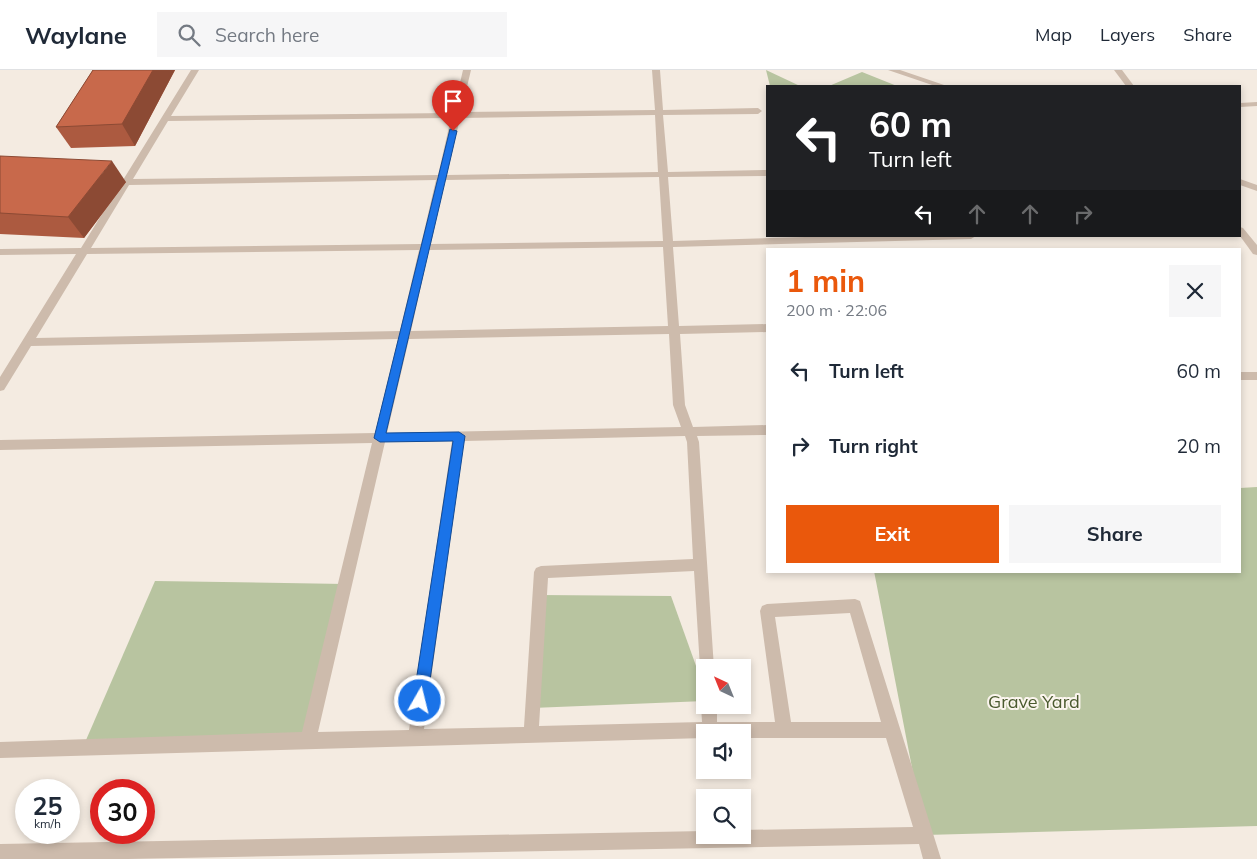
<!DOCTYPE html>
<meta charset="utf-8">
<style>
body{margin:0;font-family:Mulish,sans-serif;background:#f6f6f7;color:#1f2937;height:100vh;display:flex;flex-direction:column;font-size:19px;white-space:nowrap}
*{box-sizing:border-box;margin:0}
p{font-size:16px;color:#747a83}
.icon{flex:none;width:28px;height:28px;fill:none;stroke:currentColor;stroke-width:2;stroke-linecap:round;stroke-linejoin:round}
.map{position:relative;flex:1;overflow:hidden}
.sheet{position:absolute;left:766px;top:178px;width:475px;height:325px;display:flex;flex-direction:column;background:#fff;border-radius:0px;box-shadow:0 2px 8px #0003}
.sheet>*{flex:none}
.top-card{position:absolute;left:766px;top:15px;width:475px;height:152px;border-radius:0px;box-shadow:0 2px 8px #0003;background:#202124;color:#fff;overflow:hidden}
.needle{width:32px;rotate:317deg}
.buttons{position:absolute;left:696px;top:589px;display:grid;gap:10px}
.buttons a{display:grid;place-items:center;width:55px;height:55px;border-radius:0px;background:#fff;box-shadow:0 2px 8px #0003;font-size:25px}
.speed{position:absolute;left:15px;top:709px;display:flex;gap:10px;font-size:25px;font-weight:700;text-align:center}
.speed>*{display:grid;place-content:center;width:65px;height:65px;border-radius:50%;background:#fff;box-shadow:0 2px 8px #0003;line-height:1}
.speed small{font-size:12px;font-weight:400}
.speed .limit{border:8px solid #d22;background:#fff;color:#111}
.pin{position:absolute;display:grid;place-items:center;width:42px;height:42px;color:#fff;margin:-51px -21px;border-radius:50% 50% 50% 0;rotate:-45deg;box-shadow:0 0 5px #0007}
.pin .icon{rotate:45deg}
.me{position:absolute;width:55px;margin:-28px;rotate:8deg;stroke-linejoin:round;filter:drop-shadow(0 0 4px #0008)}
.turn{display:flex;align-items:center;gap:18px;height:105px;padding:0 20px;font-size:22px}
.turn .icon{width:65px;height:65px;stroke-width:2.5}
.turn b{display:block;font-size:35px;line-height:42px}
.lanes{display:flex;align-items:center;height:48px;padding:0 20px;background:#0003;justify-content:center;gap:25px;direction:ltr}
.lanes .off{opacity:.35}
.round{display:grid;place-items:center;flex:none;width:52px;height:52px;border-radius:0px;background:#f6f6f7}
.overview{display:flex;align-items:center;justify-content:space-between;height:85px;padding:0 20px}
h1{font-size:30px;font-weight:700;line-height:38px;color:#ea580c}
.button{display:flex;gap:10px;margin-top:auto;padding:10px 20px}
.button a{flex:1;height:58px;border-radius:0px;background:#ea580c;color:#fff;font-size:20px;font-weight:700;line-height:58px;text-align:center}
.button a+a{background:#f6f6f7;color:#1f2937}
ul{padding:0;list-style:none}
li{display:flex;align-items:center;gap:15px;height:75px;padding:0 20px}
li div{flex:1}
li b{display:block;font-size:19px}
li em{font-style:normal}
header{display:flex;align-items:center;gap:30px;box-sizing:border-box;height:70px;padding:0 25px;background:#fff;border-bottom:1px solid #e0e1e3}
header strong{font-size:24px}
nav{display:flex;gap:28px;margin-inline-start:auto;font-size:18px}
.search{width:350px;height:45px;background:#f6f6f7;display:flex;align-items:center;gap:12px;box-sizing:border-box;padding:0 18px;border-radius:0px;color:#747a83;font-size:19px}
.map>svg:first-child{display:block}
.green{fill:#b8c4a0}
.lines{fill:none;stroke-linecap:round;stroke-linejoin:round}
.minor{fill:#cdbbac;fill-rule:evenodd}
.tertiary{fill:#cdbbac;fill-rule:evenodd}
.wall{fill:#ac5a40}
.shaded-wall{fill:#8c4a34}
.building{fill:#c8694b;stroke:#8c4a34}
.route{fill:#1a73e8;stroke:#114b97}
.labels{text-anchor:middle;dominant-baseline:central;stroke-width:4;stroke-linejoin:round;paint-order:stroke}
.near-park-label{font-size:18px;fill:#4a5a2e;stroke:#fbf5ee}
</style>
<header>
<strong>Waylane</strong>
<div class="search"><svg class="icon" aria-label="search" viewBox="0 0 24 24"><circle cx="10" cy="10" r="6"/><path d="M15 15l6 6"/></svg>Search here</div>
<nav><a>Map</a><a>Layers</a><a>Share</a></nav>
</header>
<div class="map">
<svg width="1257" height="789" viewBox="0 0 1257 789">
<rect width="100%" height="100%" fill="#f4ebe1"/>
<g class="green">
<polygon points="766,0 800,16 770,16"/>
<polygon points="862,2 897,16 829,16"/>
<polygon points="1257,417 1257,756 925,765 874,501 1240,501 1240,418"/>
<polygon points="155,511 345,514 308,670 83,677"/>
<polygon points="539,525 671,526 705,621 705,631 532,638"/>
</g>
<g class="lines">
<g class="minor">
<path d="M 191,0 L 199,0 L 171,46 L 453,43 L 463,0 L 471,0 L 461,42 L 655,40 L 652,0 L 660,0 L 663,40 L 758,38 L 762,41 L 758,44 L 663,45 L 668,102 L 768,100 L 768,106 L 668,107 L 673,171 L 839,166 L 976,166 L 971,169 L 673,177 L 679,256 L 768,254 L 768,262 L 680,264 L 685,335 L 693,357 L 768,355 L 768,365 L 697,366 L 699,372 L 714,598 L 705,598 L 705,605 L 702,603 L 700,598 L 694,501 L 548,508 L 539,656 L 702,652 L 701,635 L 705,629 L 705,635 L 717,635 L 717,652 L 775,652 L 760,541 L 762,536 L 767,534 L 855,529 L 860,531 L 941,789 L 923,789 L 919,774 L 128,789 L 0,789 L 0,774 L 705,761 L 705,765 L 742,765 L 742,760 L 913,757 L 886,668 L 742,668 L 742,662 L 705,662 L 705,668 L 0,688 L 0,672 L 302,662 L 372,373 L 0,380 L 0,370 L 375,363 L 398,269 L 31,276 L 4,320 L 0,321 L 0,307 L 76,184 L 0,185 L 0,179 L 81,178 ZM 655,45 L 658,102 L 447,105 L 460,48 ZM 451,48 L 438,105 L 133,109 L 168,51 ZM 659,107 L 663,171 L 431,174 L 445,110 ZM 436,110 L 421,174 L 91,178 L 129,115 ZM 663,177 L 668,256 L 411,261 L 429,180 ZM 419,180 L 400,261 L 36,268 L 87,184 ZM 669,264 L 673,335 L 681,357 L 387,363 L 409,269 ZM 685,366 L 687,372 L 693,489 L 541,496 L 536,498 L 534,502 L 524,657 L 424,659 L 464,371 ZM 452,371 L 409,660 L 318,662 L 385,372 ZM 850,543 L 881,652 L 791,652 L 775,547 Z"/>
<polygon points="1114,0 1122,0 1134,16 1126,16"/>
<polygon points="1257,32 1257,36 1240,37 1240,33"/>
<polygon points="1240,157 1243,158 1257,175 1257,185 1253,184 1240,166"/>
<rect x="1240" y="302" width="17" height="8"/>
</g>
<g class="tertiary">
<polygon points="888,0 900,0 947,16 935,16"/>
<polygon points="1240,109 1257,115 1257,121 1240,115"/>
</g>
</g>
<g class="wall">
<polygon points="93,0 175,0 135,76 71,78 56,57"/>
<polygon points="0,86 126,112 84,168 0,164"/>
</g>
<g class="shaded-wall">
<polygon points="153,0 175,0 135,76 122,54"/>
<polygon points="112,91 126,112 84,168 68,147"/>
</g>
<g class="building">
<polygon points="93,0 153,0 122,54 56,57"/>
<polygon points="0,86 112,91 68,147 0,143"/>
</g>
<polygon class="route" points="450,59 457,61 386,363 459,362 465,366 427,631 425,636 420,638 415,636 413,631 453,371 380,372 374,368"/>
<g class="labels">
<g class="near-park-label">
<text x="1034" y="631">Grave Yard</text>
</g>
</g>
</svg>
<div class="buttons">
<a><svg class="needle" viewBox="-14 -14 28 28"><path d="M0-13l5 13h-10z" fill="#e53935"/><path d="M0 13l5-13h-10z" fill="#747a83"/></svg></a>
<a><svg class="icon" aria-label="sound" viewBox="0 0 24 24"><path d="M4 9h4l5-4v14l-5-4H4zM17 9q2 3 0 6"/></svg></a>
<a><svg class="icon" aria-label="search" viewBox="0 0 24 24"><circle cx="10" cy="10" r="6"/><path d="M15 15l6 6"/></svg></a>
</div>
<div class="speed"><div>25<small>km/h</small></div><div class="limit">30</div></div>
<div class="pin" style="left:453px;top:61px;background:#d93025"><svg class="icon" aria-label="arrive" viewBox="0 0 24 24"><path d="M6 21V4h12l-3 4 3 4H6"/></svg></div>
<svg class="me" style="left:420px;top:631px" viewBox="-20 -20 40 40"><circle r="17" fill="#1a73e8" stroke="#fff" stroke-width="3"/><path d="M0-11L8 9 0 5-8 9z" fill="#fff"/></svg>
<div class="top-card">
<div class="turn"><svg class="icon" aria-label="left" viewBox="0 0 24 24"><path d="M17 20v-9H6M10 6l-5 5 5 5"/></svg><div><b>60 m</b>Turn left</div></div>
<div class="lanes"><svg class="icon" aria-label="left" viewBox="0 0 24 24"><path d="M17 20v-9H6M10 6l-5 5 5 5"/></svg><svg class="icon off" aria-label="ahead" viewBox="0 0 24 24"><path d="M12 20V5M6 11l6-6 6 6"/></svg><svg class="icon off" aria-label="ahead" viewBox="0 0 24 24"><path d="M12 20V5M6 11l6-6 6 6"/></svg><svg class="icon off" aria-label="right" viewBox="0 0 24 24"><path d="M7 20v-9h11M14 6l5 5-5 5"/></svg></div>
</div>
<section class="sheet">
<div class="overview"><div><h1>1 min</h1><p>200 m · 22:06</p></div><a class="round"><svg class="icon" aria-label="close" viewBox="0 0 24 24"><path d="M6 6l12 12M18 6L6 18"/></svg></a></div>
<ul>
<li><svg class="icon" aria-label="left" viewBox="0 0 24 24"><path d="M17 20v-9H6M10 6l-5 5 5 5"/></svg><div><b>Turn left</b></div><em>60 m</em></li>
<li><svg class="icon" aria-label="right" viewBox="0 0 24 24"><path d="M7 20v-9h11M14 6l5 5-5 5"/></svg><div><b>Turn right</b></div><em>20 m</em></li>
</ul>
<div class="button"><a>Exit</a><a>Share</a></div>
</section>
</div>
